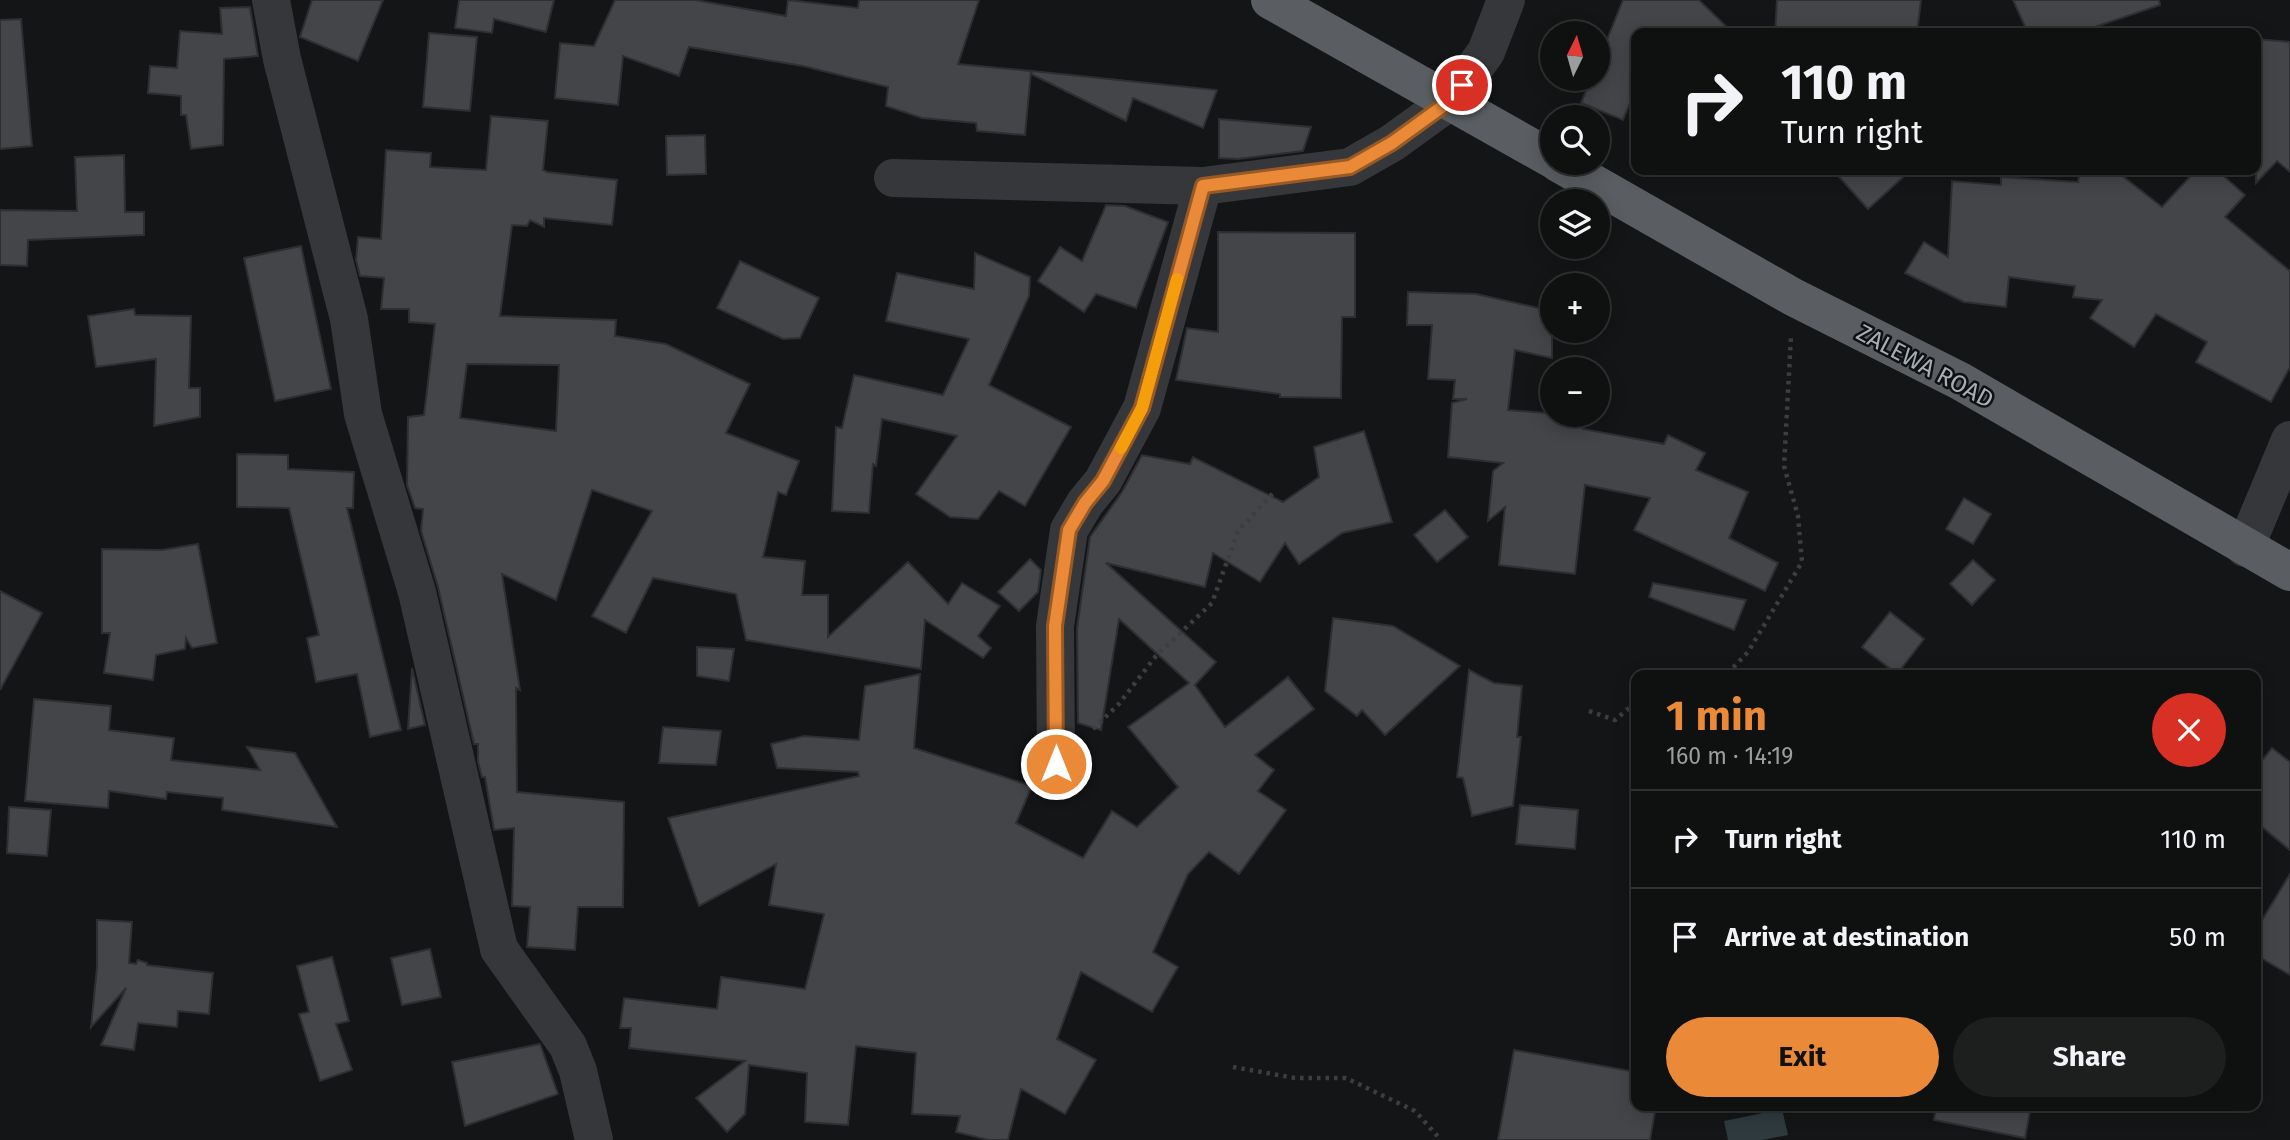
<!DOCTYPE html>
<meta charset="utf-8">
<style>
body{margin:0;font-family:"Fira Sans",sans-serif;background:#1d1e1e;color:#f1f3f6;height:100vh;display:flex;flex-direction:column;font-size:26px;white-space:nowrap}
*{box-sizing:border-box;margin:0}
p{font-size:23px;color:#9b9d9f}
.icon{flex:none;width:38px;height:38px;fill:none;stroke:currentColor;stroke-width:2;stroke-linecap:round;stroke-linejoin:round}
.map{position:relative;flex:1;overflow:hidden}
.drawer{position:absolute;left:1631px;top:670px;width:630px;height:441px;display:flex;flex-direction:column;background:#0f1010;border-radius:14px;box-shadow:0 4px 18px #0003,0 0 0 2px #2f3030}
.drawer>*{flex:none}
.top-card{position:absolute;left:1631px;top:28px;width:630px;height:147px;border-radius:14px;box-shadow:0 4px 18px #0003,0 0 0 2px #2f3030;background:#0f1010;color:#f1f3f6;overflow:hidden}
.needle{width:46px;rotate:5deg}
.fabs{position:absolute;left:1540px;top:21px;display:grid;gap:14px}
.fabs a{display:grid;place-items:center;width:70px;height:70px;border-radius:50%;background:#0f1010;box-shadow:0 4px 18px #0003,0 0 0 2px #2f3030;font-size:35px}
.pin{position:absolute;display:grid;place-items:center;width:60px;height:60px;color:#fff;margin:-30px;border:4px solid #fff;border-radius:50%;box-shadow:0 2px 7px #0007}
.me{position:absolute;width:77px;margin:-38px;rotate:0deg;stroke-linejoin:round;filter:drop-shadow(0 0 5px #0008)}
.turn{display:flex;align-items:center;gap:24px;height:147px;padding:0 35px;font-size:32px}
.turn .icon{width:91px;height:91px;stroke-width:2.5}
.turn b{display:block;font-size:49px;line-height:60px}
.round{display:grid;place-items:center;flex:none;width:74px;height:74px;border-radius:37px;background:#1d1e1e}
.summary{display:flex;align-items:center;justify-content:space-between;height:119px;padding:0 35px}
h1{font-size:42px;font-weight:700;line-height:52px;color:#ea8a38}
.action{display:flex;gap:14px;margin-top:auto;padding:14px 35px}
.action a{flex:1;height:80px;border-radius:42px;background:#ea8a38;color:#111;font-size:28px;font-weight:700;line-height:80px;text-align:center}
.action a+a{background:#1d1e1e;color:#f1f3f6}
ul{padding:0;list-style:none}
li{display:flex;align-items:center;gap:21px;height:98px;padding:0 35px;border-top:2px solid #2f3030}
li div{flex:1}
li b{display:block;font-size:26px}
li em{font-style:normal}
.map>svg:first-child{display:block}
.water{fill:#2e3a3e}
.building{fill:#434549;stroke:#2e2f32;stroke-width:2;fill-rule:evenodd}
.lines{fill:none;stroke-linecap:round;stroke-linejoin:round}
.path{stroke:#3b3e42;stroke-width:4.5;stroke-dasharray:3.5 5;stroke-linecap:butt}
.minor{stroke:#35373b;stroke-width:38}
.trunk{stroke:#5a5e62;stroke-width:38}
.route-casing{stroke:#985a24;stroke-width:18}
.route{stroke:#ea8a38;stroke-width:12}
.slow{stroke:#f59e0b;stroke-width:12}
.labels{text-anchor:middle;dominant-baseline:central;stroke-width:5;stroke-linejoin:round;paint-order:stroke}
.street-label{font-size:24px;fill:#a7aeb6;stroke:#0f1011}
</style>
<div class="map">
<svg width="2290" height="1140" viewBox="0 0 2290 1140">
<rect width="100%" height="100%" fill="#141516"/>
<polygon class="water" points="1782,1109 1788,1135 1762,1140 1728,1140 1724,1121"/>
<g class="building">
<polygon points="312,0 383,0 358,61 300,37"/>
<polygon points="459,0 554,0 546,32 494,19 492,33 455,28"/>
<polygon points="615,0 695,0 786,16 788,0 858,8 859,0 979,0 958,64 1031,71 1025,135 977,131 976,123 922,118 886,106 888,87 803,66 689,47 679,76 623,56 618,105 555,98 560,43 594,46"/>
<polygon points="1623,0 1699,0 1733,33 1636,33 1636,88 1623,120 1581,103 1591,79 1598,79 1598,62"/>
<polygon points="1777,0 1921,0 1917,33 1775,33"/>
<polygon points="2013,0 2159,0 2160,5 2077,33 2028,33"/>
<polygon points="250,7 258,56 224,59 223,145 191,149 186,115 181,115 181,96 148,93 150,66 177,68 180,31 222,34 220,8"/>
<polygon points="21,19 32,146 0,149 0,20"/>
<polygon points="429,33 477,37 470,111 423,107"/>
<polygon points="2256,39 2290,42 2290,172 2277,161 2256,183"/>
<polygon points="1032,71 1138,82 1217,90 1203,128 1133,98 1126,121 1031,74"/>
<path d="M 491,116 L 548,121 L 543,170 L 547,172 L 617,180 L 612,225 L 544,218 L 544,227 L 530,220 L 527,226 L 512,225 L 500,316 L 616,320 L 615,336 L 666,344 L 750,384 L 726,433 L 799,461 L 786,495 L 778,492 L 763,557 L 805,561 L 802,595 L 828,595 L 828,637 L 908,562 L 948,604 L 962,583 L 1000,606 L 978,636 L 991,648 L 983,658 L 925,620 L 921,669 L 746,640 L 736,594 L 653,578 L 626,633 L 592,616 L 652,511 L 592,490 L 556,600 L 502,574 L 520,690 L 516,688 L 517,792 L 624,802 L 623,907 L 578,907 L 575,950 L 527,947 L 530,907 L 512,906 L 514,828 L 494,830 L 485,777 L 482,777 L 478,762 L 478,744 L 474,744 L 438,587 L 421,531 L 423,509 L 415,508 L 407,485 L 408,417 L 424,415 L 435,324 L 409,322 L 409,309 L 381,309 L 384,278 L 360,276 L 356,260 L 358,237 L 381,239 L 386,150 L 431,153 L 430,167 L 486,170 ZM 467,364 L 559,365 L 556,431 L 460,418 Z"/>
<polygon points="1219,119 1311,127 1303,151 1238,159 1219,158"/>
<polygon points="705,135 706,174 667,175 666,136"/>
<polygon points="124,155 125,212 144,212 144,235 28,240 27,266 0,265 0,210 77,211 75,157"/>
<polygon points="1833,170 1911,170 1868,209"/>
<polygon points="2080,170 2115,170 2162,207 2196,170 2217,170 2245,195 2225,217 2290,271 2290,367 2271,402 2196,362 2207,342 2156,314 2134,347 2090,318 2102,300 2073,297 2075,286 2009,277 2006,307 1964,302 1905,273 1924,242 1948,257 1952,181 2001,185 2001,177 2078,182"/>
<polygon points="1106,205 1125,206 1168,222 1136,308 1096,294 1084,312 1038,281 1060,247 1082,261"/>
<polygon points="1218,232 1355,233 1355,317 1342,317 1341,398 1280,397 1280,394 1176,380 1187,328 1218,332"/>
<polygon points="301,246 331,389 275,401 244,258"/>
<polygon points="975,253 1030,277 1029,296 989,385 1071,427 1025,506 999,491 978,519 950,517 916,494 957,436 882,419 876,466 873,464 869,513 832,511 836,427 842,428 854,375 943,395 969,339 886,321 897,273 974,289"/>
<polygon points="740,261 819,298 800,338 783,339 717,308"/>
<polygon points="1408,292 1476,294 1552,311 1552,358 1515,350 1508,410 1584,416 1583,429 1664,444 1668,435 1705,453 1696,470 1748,492 1729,538 1778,563 1765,591 1634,530 1650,498 1585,485 1575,574 1499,565 1505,507 1488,521 1493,471 1503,463 1448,457 1452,403 1467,399 1453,399 1455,380 1428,379 1432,325 1407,325"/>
<polygon points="134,309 135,315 191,316 189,388 200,388 200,417 154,426 156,359 96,367 88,316"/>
<polygon points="1364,431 1392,522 1342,533 1299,564 1285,543 1260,582 1213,553 1205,587 1106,563 1216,662 1195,685 1225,727 1288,677 1314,709 1255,755 1274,770 1258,791 1286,810 1239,874 1209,852 1188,874 1153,952 1178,967 1152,1012 1081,972 1057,1039 1096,1060 1065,1114 1021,1089 1008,1140 989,1140 956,1132 960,1116 912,1114 916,1053 856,1046 848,1125 805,1122 807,1073 749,1065 745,1114 727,1132 696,1098 745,1061 629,1048 631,1028 620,1028 624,998 717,1009 721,977 805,989 824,914 769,905 776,864 699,906 668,818 859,776 858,772 777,768 771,744 804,736 859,740 865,686 920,674 914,748 1032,786 1016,823 1083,858 1112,811 1137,827 1178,787 1128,727 1189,683 1119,619 1101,730 1078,723 1077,628 1090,537 1122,492 1142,455 1190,464 1193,457 1283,502 1319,477 1314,447"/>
<polygon points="237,454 288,455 288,469 354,472 353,508 347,508 401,730 370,737 357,674 316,682 307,638 319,635 289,508 237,507"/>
<polygon points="1964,498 1991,514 1973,544 1946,529"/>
<polygon points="1445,510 1468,537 1437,562 1414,535"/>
<polygon points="198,544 217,643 192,648 186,638 185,649 156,655 153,680 104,673 110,633 102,633 102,549 162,550"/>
<polygon points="1030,559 1041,570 1038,592 1019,611 998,592"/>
<polygon points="1973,560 1995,580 1972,605 1950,584"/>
<polygon points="1653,583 1746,600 1734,630 1649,597"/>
<polygon points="0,591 42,613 0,690"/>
<polygon points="1890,612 1924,639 1897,674 1862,647"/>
<polygon points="1333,618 1393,626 1460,666 1385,735 1362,710 1357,716 1325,691"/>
<polygon points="697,647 734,649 729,681 697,676"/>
<polygon points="412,668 425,725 408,729"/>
<polygon points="1469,670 1494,683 1522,686 1517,737 1521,737 1513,806 1472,816 1463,778 1457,777"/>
<polygon points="34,699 111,706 109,730 174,738 171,760 260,770 247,747 295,753 337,827 222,810 223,798 167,792 166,799 109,791 108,808 25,801"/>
<polygon points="663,727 721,731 716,765 659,763"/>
<polygon points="2272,748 2290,762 2290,850 2256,822 2256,768"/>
<polygon points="1520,805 1578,810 1575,849 1516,844"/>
<polygon points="9,807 51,810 47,856 7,853"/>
<polygon points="2290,874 2290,975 2256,955 2256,930"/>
<polygon points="97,920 132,922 129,963 136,964 138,960 147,963 147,965 213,973 209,1014 178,1011 177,1027 138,1023 134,1050 101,1045 126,988 91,1027 97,967"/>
<polygon points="430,949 441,997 402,1005 391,958"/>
<polygon points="332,957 349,1021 336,1024 352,1070 320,1081 299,1014 309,1012 297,966"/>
<polygon points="540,1044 558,1094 465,1126 452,1062"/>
<polygon points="1514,1050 1636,1072 1636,1106 1656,1106 1650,1140 1498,1140"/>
<polygon points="1936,1106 2031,1106 2025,1138 1934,1120"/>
</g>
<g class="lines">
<g class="path">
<polyline points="1719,676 1730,671 1748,652 1802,562 1798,516 1784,466 1791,336"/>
<polyline points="1589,711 1615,720 1636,702"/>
<polyline points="1093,729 1118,705 1156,656 1212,603 1238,531 1274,492"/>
<polyline points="1233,1067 1295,1078 1346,1078 1415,1111 1441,1140"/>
</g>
<g class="minor">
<polyline points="271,0 282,59 349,319 363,414 417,592 499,949 568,1046 578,1071 594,1140"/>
<polyline points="893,178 1203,186 1350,167 1392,143 1450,101 1486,52 1506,0"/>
<polyline points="2245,548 2290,440"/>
<polyline points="1056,764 1055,626 1069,530 1085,503 1103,481 1142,408 1203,186"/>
</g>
<g class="trunk">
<polyline points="1270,0 1552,159"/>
<polyline points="1558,163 1793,297 1960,381 2290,572"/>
</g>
</g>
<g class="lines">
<defs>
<polyline id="route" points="1056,764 1055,626 1069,530 1085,503 1103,481 1142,408 1203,186 1350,167 1392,143 1450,101 1462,85"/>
</defs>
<use href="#route" class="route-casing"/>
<use href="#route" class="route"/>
<polyline class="slow" points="1121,448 1142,408 1177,279"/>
</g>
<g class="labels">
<g class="street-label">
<text transform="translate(1925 366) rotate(28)">ZALEWA ROAD</text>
</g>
</g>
</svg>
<div class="fabs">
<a><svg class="needle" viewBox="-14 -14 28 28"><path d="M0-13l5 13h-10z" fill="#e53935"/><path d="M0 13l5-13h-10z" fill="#9b9d9f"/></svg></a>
<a><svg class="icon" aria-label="search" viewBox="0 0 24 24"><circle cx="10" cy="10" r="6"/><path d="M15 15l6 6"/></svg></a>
<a><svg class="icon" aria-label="layers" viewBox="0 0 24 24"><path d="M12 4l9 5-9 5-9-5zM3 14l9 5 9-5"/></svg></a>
<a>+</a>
<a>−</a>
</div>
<div class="pin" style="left:1462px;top:85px;background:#d93025"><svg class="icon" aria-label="arrive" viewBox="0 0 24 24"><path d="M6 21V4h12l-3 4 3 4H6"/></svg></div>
<svg class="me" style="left:1056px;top:764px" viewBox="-20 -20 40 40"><circle r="17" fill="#ea8a38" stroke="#fff" stroke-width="3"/><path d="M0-11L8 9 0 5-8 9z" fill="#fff"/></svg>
<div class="top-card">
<div class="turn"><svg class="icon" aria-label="right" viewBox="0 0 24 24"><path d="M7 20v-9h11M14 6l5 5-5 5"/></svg><div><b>110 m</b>Turn right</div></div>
</div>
<section class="drawer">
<div class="summary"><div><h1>1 min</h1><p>160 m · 14:19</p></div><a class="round" style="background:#d93025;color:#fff"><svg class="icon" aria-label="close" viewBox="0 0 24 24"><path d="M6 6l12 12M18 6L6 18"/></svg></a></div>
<ul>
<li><svg class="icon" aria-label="right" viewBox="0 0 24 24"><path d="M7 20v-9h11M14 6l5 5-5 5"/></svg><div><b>Turn right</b></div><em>110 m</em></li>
<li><svg class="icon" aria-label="arrive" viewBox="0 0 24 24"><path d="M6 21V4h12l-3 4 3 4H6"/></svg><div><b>Arrive at destination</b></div><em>50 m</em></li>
</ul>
<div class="action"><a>Exit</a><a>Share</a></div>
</section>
</div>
